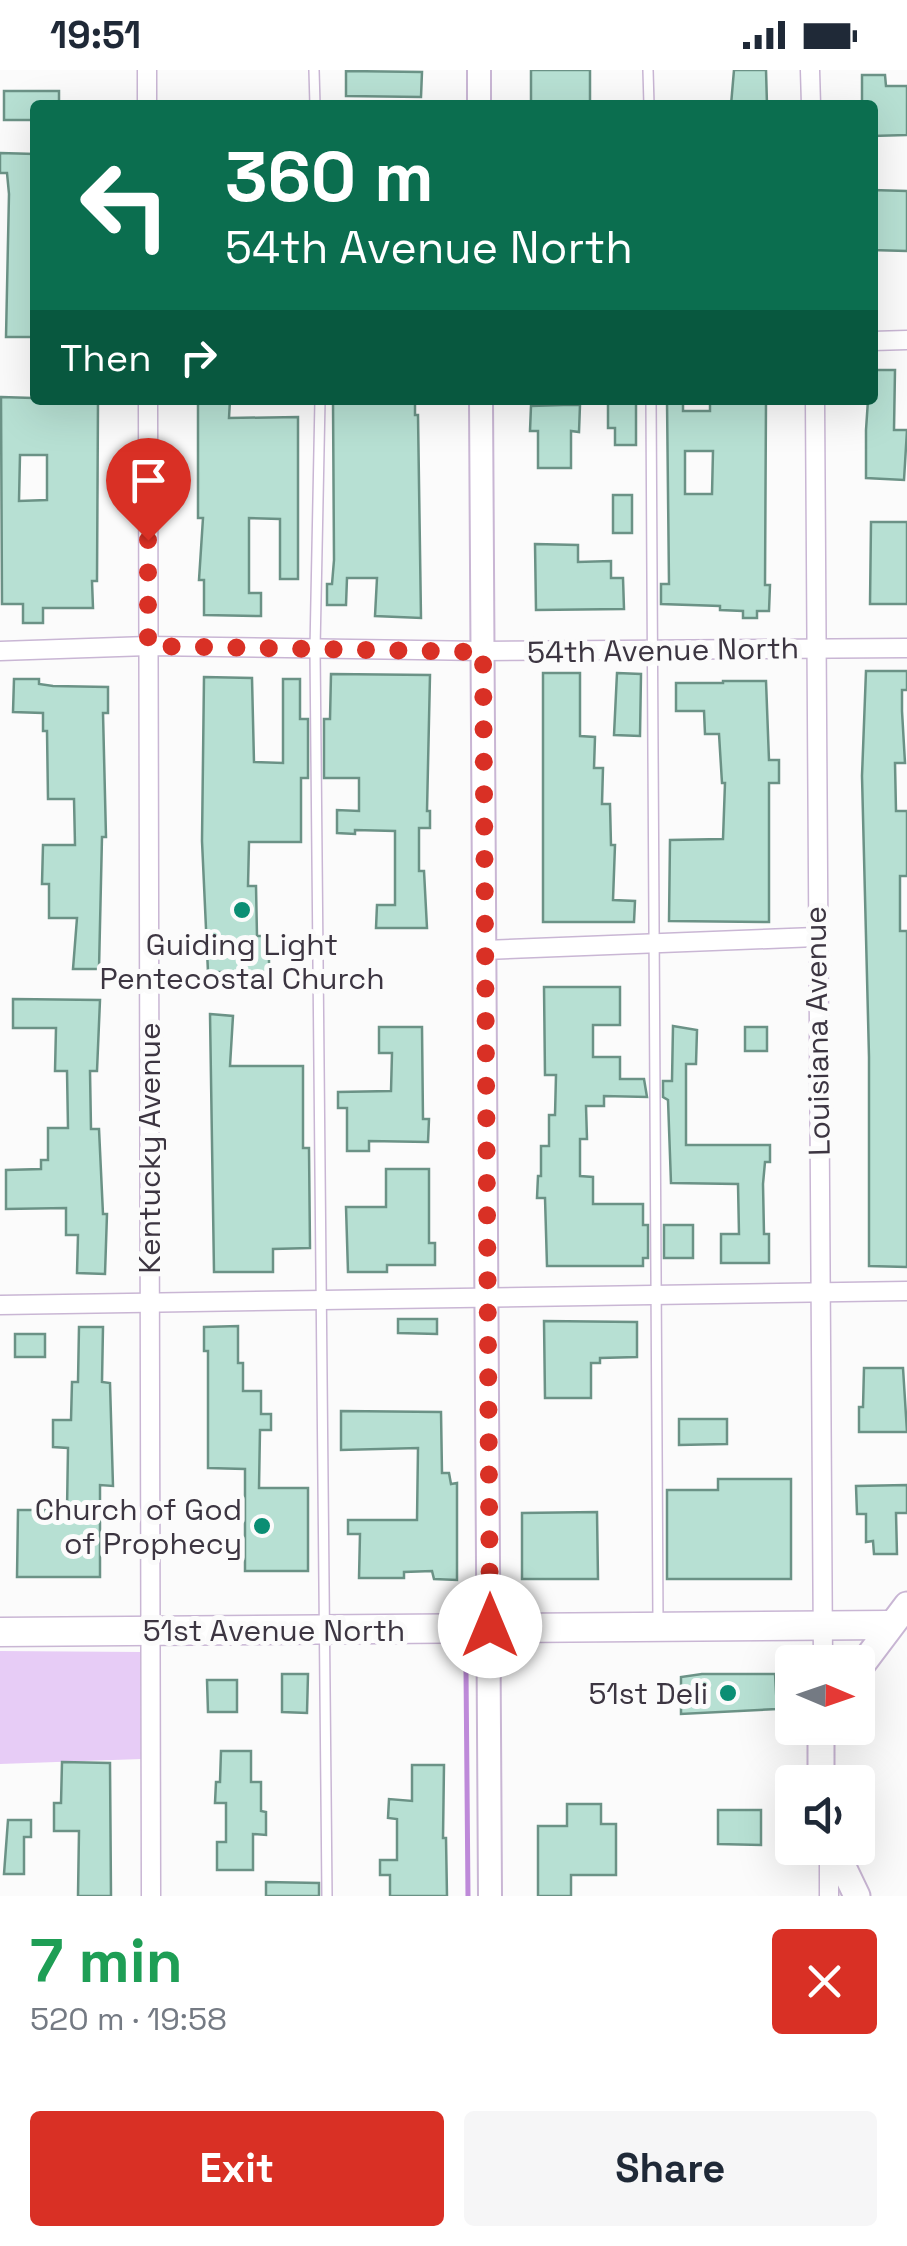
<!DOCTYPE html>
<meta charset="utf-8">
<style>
body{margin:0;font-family:"Space Grotesk",sans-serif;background:#f6f6f7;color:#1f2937;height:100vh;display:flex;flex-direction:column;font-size:38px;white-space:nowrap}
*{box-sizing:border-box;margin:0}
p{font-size:32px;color:#747a83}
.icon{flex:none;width:55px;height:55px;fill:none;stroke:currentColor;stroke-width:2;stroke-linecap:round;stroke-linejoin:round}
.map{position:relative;height:1826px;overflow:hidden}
.side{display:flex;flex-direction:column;background:#fff;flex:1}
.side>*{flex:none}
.banner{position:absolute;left:30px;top:30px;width:848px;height:305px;border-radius:10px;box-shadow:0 10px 40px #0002;background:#0b6e4f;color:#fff;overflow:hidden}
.needle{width:65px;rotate:92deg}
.controls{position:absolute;left:775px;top:1575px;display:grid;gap:20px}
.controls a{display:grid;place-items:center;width:100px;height:100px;border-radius:10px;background:#fff;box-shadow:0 10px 40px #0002;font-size:50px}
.pin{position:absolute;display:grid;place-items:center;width:85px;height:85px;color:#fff;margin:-102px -42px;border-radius:50% 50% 50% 0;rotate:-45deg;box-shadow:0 0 10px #0007}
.pin .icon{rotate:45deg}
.me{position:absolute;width:110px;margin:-55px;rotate:0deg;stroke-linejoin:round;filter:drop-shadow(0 0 8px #0008)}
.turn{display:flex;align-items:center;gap:35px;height:210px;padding:0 30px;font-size:45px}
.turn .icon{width:130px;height:130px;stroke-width:2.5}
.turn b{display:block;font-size:70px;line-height:85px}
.then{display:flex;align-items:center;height:95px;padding:0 30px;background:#0003;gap:20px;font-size:38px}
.round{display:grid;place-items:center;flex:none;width:105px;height:105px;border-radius:10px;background:#f6f6f7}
.head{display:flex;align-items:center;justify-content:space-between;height:170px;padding:0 30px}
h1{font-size:60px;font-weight:700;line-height:75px;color:#1e9e55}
.primary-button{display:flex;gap:20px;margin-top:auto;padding:20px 30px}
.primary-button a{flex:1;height:115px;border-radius:10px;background:#d93025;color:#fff;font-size:40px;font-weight:700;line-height:115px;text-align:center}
.primary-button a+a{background:#f6f6f7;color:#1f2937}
.status{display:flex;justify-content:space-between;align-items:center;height:70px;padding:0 50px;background:#fff;direction:ltr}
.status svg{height:28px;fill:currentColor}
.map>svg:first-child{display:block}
.green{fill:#e7ccf6}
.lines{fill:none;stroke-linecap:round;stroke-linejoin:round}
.stream{stroke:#be8ad9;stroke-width:5}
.building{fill:#b7e0d3;stroke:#6b9286;stroke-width:2.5;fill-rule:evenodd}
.service-casing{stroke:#c9b6d4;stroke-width:12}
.minor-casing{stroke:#c9b6d4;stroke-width:21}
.tertiary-casing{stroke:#c9b6d4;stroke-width:26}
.secondary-casing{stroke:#c9b6d4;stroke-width:29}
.primary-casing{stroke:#c9b6d4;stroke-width:31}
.service{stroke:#fff;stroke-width:9}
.minor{stroke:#fff;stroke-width:18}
.tertiary{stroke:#fff;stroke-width:22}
.secondary{stroke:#fff;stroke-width:25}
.primary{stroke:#fff;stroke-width:28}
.route{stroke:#d93025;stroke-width:18;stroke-dasharray:0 32.4}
.poi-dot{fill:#0b8e74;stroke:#fbfbfb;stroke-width:4}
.labels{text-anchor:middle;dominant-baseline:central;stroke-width:10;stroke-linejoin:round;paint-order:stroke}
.street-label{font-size:30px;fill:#3c3541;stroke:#fbfbfb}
.poi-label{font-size:30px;fill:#3c3541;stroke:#fbfbfb;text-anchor:end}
</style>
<div class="status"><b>19:51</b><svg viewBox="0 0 49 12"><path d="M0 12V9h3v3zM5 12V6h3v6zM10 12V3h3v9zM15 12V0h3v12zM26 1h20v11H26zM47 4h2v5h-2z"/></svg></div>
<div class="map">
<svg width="907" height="1826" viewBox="0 0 907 1826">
<rect width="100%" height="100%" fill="#fbfbfb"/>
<polygon class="green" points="0,1581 141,1582 141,1689 0,1694"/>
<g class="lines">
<polyline class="stream" points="466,1600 468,1826"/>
</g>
<g class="building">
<rect x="531" y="0" width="59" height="35"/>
<polygon points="734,0 766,0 767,35 731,35"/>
<polygon points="346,1 422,2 421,27 346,26"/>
<polygon points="862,5 885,5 886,16 907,16 907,65 872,66 872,35 862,35"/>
<polygon points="4,21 59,21 59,35 35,35 35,50 4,50"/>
<polygon points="0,83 35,84 35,267 6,267 9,124 7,103 0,103"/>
<polygon points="872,120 907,121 907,181 872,180"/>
<polygon points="872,300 895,300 894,360 907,360 904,410 866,408 866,360 868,330 872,330"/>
<path d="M 1,327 L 98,330 L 97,511 L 92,511 L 93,538 L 43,538 L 43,553 L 23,553 L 23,534 L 2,534 ZM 20,385 L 47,385 L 47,430 L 19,431 Z"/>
<polygon points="198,330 230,330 229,348 298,347 298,509 280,509 280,449 249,448 249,523 261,523 261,546 204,545 204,510 199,510 203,448 198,448"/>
<polygon points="333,330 415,330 415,345 418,345 421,548 375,546 377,508 347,508 346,535 327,535 327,514 332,514 334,490"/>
<path d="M 667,330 L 683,330 L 683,341 L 710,341 L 710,330 L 766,330 L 765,515 L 770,515 L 769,541 L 757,541 L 757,548 L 743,548 L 743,541 L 720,540 L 720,536 L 661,534 L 661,514 L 669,514 ZM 685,381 L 713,381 L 712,424 L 685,424 Z"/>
<polygon points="608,333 636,333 636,375 615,375 615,358 608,358"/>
<polygon points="563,335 580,335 579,362 571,361 571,398 538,398 538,361 530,361 531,336"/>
<rect x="613" y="425" width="19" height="38"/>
<polygon points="871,452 907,452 907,534 870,534"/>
<polygon points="535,474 578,475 578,492 611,491 611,508 623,508 624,539 536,540"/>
<polygon points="866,601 907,601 907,620 902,620 902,641 905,693 895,693 896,741 907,741 907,806 900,806 900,861 907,861 907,1197 869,1196 869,987 862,706"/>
<polygon points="543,603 580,603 580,666 595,667 594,698 603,698 602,734 610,734 611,775 615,775 613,830 635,831 634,852 543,852"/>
<polygon points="617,603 641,604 640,666 614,665"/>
<polygon points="331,604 430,605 427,741 430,741 430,758 419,758 419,801 424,801 427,858 376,858 377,835 395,835 395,761 355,760 355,764 337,763 337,740 359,741 359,708 324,708 324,649 330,649"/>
<polygon points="204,607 252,608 254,692 283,693 283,609 300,609 300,649 308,649 308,708 301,708 301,772 249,772 248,816 256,816 257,866 269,866 269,902 208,902 202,771"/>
<polygon points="14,609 39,609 39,614 53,616 108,617 108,643 103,643 106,767 102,767 99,899 73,899 77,848 49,848 49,814 42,814 43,775 75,775 74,729 48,729 47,661 43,661 43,643 13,642"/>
<polygon points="723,611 766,611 769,690 779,690 779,713 769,713 769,852 669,851 670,770 723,769 725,713 722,713 719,664 705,664 704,641 676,641 676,613 723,613"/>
<polygon points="544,917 620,917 620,955 593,955 593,987 620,987 620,1009 644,1009 647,1027 604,1026 604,1036 586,1036 587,1069 580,1069 580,1106 593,1107 593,1134 643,1134 643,1155 648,1155 648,1188 643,1188 643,1196 547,1196 545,1128 537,1128 538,1106 541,1106 541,1076 549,1076 549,1045 555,1045 556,1005 545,1005"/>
<polygon points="13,929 100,930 97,1001 90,1001 91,1059 99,1059 103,1144 107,1144 105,1204 77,1203 78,1165 66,1165 66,1138 6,1139 6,1100 41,1099 41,1090 48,1090 48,1058 68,1058 67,1001 55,1001 56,958 13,958"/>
<polygon points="210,944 233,946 230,996 303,996 303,1078 309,1078 310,1178 273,1179 273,1202 214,1202"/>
<polygon points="673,956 697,960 696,994 686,994 686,1075 770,1075 770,1092 765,1092 763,1114 764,1164 769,1164 769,1193 721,1193 721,1164 739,1164 738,1114 671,1113 668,1030 663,1027 663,1011 672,1011"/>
<polygon points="379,957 422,957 423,1049 429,1049 428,1072 369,1071 369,1081 347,1081 347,1038 338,1038 338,1022 391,1021 392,983 379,983"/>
<rect x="745" y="957" width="22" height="24"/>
<polygon points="386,1099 429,1099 429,1173 435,1173 435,1195 387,1195 387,1202 348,1202 346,1137 386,1137"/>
<rect x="664" y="1155" width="29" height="33"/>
<polygon points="398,1249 437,1249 437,1264 398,1263"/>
<polygon points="544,1251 637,1252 637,1287 600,1288 600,1293 591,1293 591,1328 545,1328"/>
<polygon points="238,1256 238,1293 243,1293 243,1321 261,1321 261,1344 271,1344 271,1360 260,1360 259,1418 308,1418 308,1501 245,1501 245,1399 208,1398 208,1281 204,1281 204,1257"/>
<polygon points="79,1257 103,1257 102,1312 110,1313 113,1416 100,1415 100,1507 17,1507 18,1440 67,1440 68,1378 53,1377 53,1350 71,1350 72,1312 78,1312"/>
<rect x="15" y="1264" width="30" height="23"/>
<polygon points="864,1298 903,1298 907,1362 859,1362 859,1337 863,1337"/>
<polygon points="341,1341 441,1342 442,1403 449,1403 451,1414 457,1413 457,1510 434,1509 432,1501 404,1502 404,1508 359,1508 360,1464 348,1464 348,1450 417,1450 418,1378 341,1380"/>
<polygon points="679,1349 727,1349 727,1374 679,1375"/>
<polygon points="718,1409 791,1409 791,1509 667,1509 667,1420 718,1420"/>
<polygon points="907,1415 907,1443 896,1443 897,1484 874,1484 873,1471 866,1472 866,1444 857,1444 856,1416"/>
<polygon points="597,1442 598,1509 522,1509 522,1443"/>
<polygon points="282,1604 308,1604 307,1643 282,1642"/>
<polygon points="702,1604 775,1604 777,1639 681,1644 681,1607"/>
<polygon points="207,1610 237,1610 237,1642 208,1642"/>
<polygon points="221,1681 251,1681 251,1712 261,1712 261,1741 266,1742 266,1765 253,1764 253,1800 217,1800 217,1772 226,1772 226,1733 215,1733 216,1712 220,1712"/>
<polygon points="62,1692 110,1693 111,1826 78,1826 79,1761 54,1761 54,1733 61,1733"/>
<polygon points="412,1695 444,1695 443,1768 446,1768 447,1826 390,1826 390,1805 380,1805 380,1790 397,1790 397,1749 388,1748 389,1729 412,1731"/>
<polygon points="567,1734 601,1734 601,1754 616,1754 616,1805 571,1805 571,1826 538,1826 538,1756 567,1756"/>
<polygon points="718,1740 761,1740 761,1775 718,1774"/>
<polygon points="8,1750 31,1750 31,1767 24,1767 24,1804 4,1804"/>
<polygon points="266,1812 319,1813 319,1826 266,1826"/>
</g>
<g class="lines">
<defs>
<g id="service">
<polyline points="314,0 315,35"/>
<polyline points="648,0 649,35"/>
<polyline points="320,330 315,579 327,1826"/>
<polyline points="651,330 658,1552"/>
</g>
<g id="minor">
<polyline points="147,0 147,35"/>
<polyline points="810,0 811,35"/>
<polyline points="872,271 907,270"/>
<polyline points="148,330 151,1826"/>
<polyline points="815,330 823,1592"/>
<polyline points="0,581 148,576 483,581 907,578"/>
<polyline points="485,880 816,867"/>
<polyline points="0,1235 907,1221"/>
<polyline points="829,1778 829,1826"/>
</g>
<g id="tertiary">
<polyline points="479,0 479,35"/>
<polyline points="481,330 490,1826"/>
</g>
<g id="secondary">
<polyline points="858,1600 907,1535"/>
<polyline points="821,1712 821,1670 826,1658"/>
<polyline points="834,1778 857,1826"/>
</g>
<polyline id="primary" points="0,1562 888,1555"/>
</defs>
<use href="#service" class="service-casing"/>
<use href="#minor" class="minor-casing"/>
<use href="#tertiary" class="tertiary-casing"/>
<use href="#secondary" class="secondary-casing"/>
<use href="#primary" class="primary-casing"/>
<use href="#service" class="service"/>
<use href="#minor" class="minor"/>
<use href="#tertiary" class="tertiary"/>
<use href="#secondary" class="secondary"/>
<use href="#primary" class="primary"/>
</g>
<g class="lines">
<polyline class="route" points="148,470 148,576 483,582 490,1556"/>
</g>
<g class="poi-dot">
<circle cx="242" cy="840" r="10"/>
<circle cx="262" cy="1456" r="10"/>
<circle cx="728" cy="1623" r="10"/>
</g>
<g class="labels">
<g class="street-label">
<text transform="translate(663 580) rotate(-1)">54th Avenue North</text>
<text transform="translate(817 961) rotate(-91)">Louisiana Avenue</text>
<text transform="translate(149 1078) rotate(-90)">Kentucky Avenue</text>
<text x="274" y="1560">51st Avenue North</text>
</g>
<g class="poi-label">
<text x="242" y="874" text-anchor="middle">Guiding Light<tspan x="242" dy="34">Pentecostal Church</tspan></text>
<text x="242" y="1439">Church of God<tspan x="242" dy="34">of Prophecy</tspan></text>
<text x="708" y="1623">51st Deli</text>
</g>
</g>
</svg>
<div class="controls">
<a><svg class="needle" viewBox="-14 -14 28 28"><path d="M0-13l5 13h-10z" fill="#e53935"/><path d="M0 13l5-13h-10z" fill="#747a83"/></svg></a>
<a><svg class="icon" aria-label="sound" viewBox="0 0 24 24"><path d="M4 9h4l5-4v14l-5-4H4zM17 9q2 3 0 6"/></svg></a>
</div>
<div class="pin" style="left:148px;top:470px;background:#d93025"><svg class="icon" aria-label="arrive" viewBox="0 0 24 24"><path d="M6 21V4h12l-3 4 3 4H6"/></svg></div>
<svg class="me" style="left:490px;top:1556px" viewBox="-20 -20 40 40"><circle r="19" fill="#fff"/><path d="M0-13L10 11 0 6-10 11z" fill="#d93025"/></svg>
<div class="banner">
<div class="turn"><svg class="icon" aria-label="left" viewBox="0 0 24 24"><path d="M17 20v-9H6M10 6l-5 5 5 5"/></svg><div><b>360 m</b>54th Avenue North</div></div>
<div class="then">Then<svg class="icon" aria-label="right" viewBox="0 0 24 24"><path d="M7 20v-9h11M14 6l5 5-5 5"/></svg></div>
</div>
</div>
<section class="side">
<div class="head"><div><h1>7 min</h1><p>520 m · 19:58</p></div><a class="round" style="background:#d93025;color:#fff"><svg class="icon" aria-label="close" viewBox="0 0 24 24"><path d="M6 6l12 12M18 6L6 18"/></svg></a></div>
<div class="primary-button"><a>Exit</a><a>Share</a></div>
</section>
